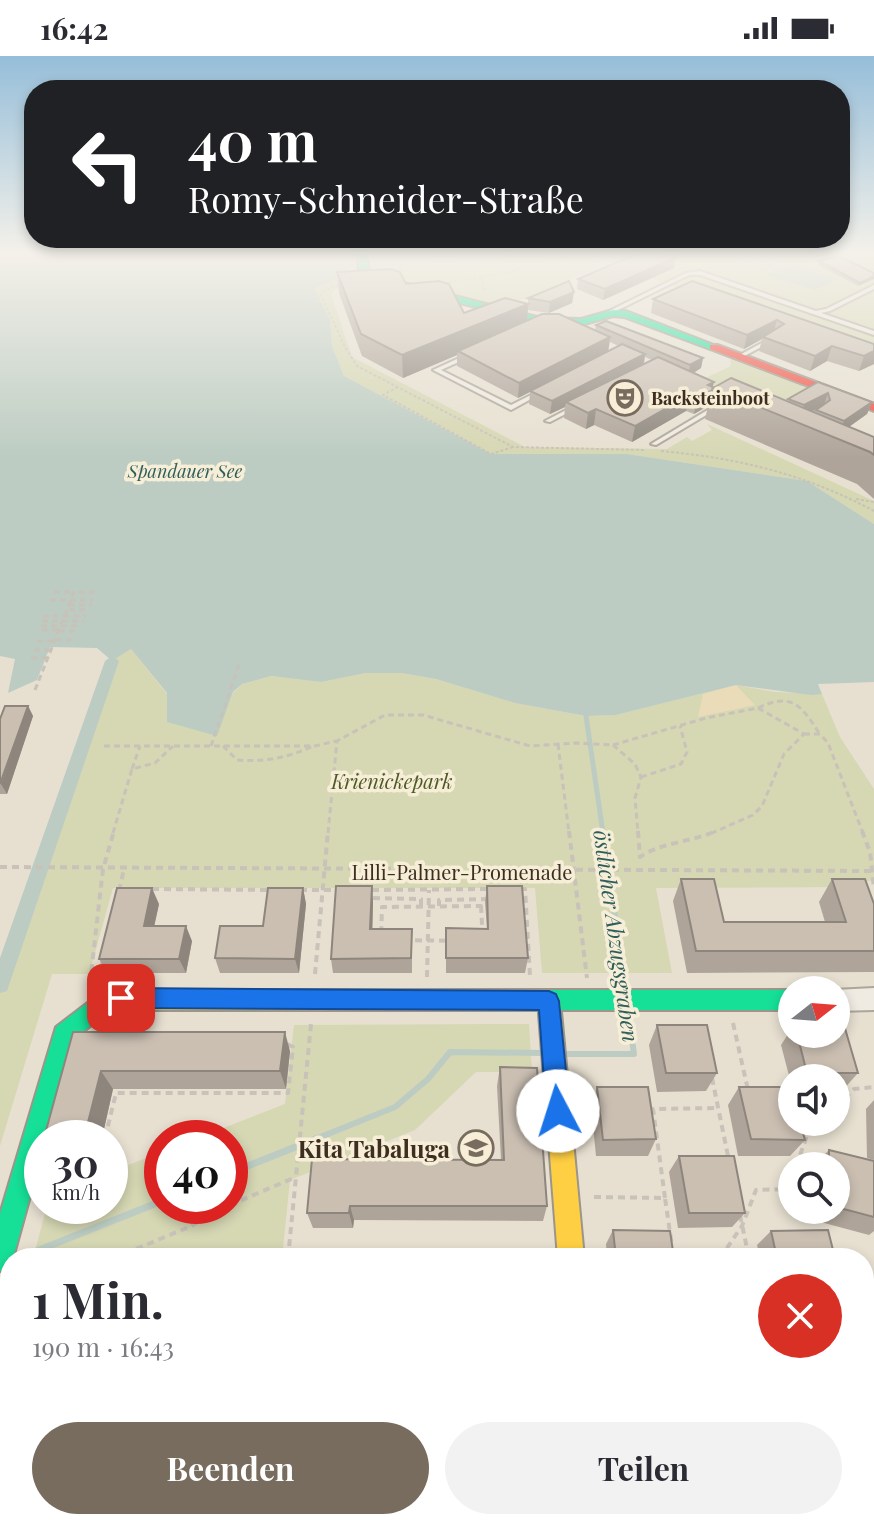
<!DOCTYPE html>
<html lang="de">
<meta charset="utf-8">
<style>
body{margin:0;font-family:"Playfair Display",serif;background:#f2f2f3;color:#2b2b33;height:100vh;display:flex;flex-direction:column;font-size:30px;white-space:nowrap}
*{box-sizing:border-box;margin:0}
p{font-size:26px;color:#7c7c81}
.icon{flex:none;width:44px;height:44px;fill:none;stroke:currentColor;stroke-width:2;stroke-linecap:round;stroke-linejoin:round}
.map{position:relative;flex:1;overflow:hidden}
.details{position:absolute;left:0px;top:1192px;width:874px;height:282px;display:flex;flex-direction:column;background:#fff;border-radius:32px 32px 0 0;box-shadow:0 4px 12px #0003}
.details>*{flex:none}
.hud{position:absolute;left:24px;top:24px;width:826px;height:168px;border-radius:32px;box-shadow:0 4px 12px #0003;background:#202124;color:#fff;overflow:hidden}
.needle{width:52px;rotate:73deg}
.tools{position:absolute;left:778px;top:920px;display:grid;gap:16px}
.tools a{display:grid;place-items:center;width:72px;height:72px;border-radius:50%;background:#fff;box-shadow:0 4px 12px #0003;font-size:40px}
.speed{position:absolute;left:24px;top:1064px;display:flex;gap:16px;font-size:40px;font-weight:700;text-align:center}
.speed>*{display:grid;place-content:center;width:104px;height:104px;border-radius:50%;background:#fff;box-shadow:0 4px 12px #0003;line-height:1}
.speed small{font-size:20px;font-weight:400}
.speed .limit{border:12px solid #d22;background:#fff;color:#111}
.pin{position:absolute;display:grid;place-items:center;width:68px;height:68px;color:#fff;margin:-34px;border-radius:16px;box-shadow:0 4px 12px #0006}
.me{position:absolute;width:88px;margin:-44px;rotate:355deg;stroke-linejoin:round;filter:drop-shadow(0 0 6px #0008)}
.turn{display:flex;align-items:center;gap:28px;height:168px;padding:0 32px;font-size:36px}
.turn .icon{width:104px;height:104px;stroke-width:2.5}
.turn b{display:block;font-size:56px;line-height:68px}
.round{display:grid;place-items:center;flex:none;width:84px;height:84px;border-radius:42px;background:#f2f2f3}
.summary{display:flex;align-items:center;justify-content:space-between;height:136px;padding:0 32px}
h1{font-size:48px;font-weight:700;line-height:60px}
.primary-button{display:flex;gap:16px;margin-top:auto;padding:16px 32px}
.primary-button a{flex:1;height:92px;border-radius:48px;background:#786c5e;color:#fff;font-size:32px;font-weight:700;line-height:92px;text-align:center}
.primary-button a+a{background:#f2f2f3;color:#2b2b33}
.status{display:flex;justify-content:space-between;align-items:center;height:56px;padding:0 40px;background:#fff;direction:ltr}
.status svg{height:22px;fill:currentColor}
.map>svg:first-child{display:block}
.green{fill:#d6d7b3}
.sand{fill:#eadcb9}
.water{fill:#bcccc2}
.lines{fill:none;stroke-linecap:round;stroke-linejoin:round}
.stream-far2{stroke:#bcccc2;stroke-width:5}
.stream-far1{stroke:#bcccc2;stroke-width:6}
.stream{stroke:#bcccc2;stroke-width:7}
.canal{fill:#bcccc2;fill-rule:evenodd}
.lane-casing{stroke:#ada599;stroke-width:4}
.street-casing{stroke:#ada599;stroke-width:4}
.fast-casing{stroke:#9c958a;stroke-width:4}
.slow-casing{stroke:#9c958a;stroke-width:4}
.jam-casing{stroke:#9c958a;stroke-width:4}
.path-far2{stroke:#c8c2b9;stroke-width:2;stroke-dasharray:3 2;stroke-linecap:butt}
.path-far1{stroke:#c8c2b9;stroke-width:3;stroke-dasharray:6 4;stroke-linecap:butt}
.path{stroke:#c8c2b9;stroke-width:4;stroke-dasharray:7 5;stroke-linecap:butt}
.lane{fill:#efebe3;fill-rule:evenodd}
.street{fill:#efebe3;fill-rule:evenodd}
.fast{fill:#16e098;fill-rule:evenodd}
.slow{fill:#ffcf43;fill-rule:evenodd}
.jam{fill:#f24e42;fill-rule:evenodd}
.wall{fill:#afa499;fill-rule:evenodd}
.shaded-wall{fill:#8e867d}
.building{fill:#cbbfb2;stroke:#8e867d;stroke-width:2}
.route{fill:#1a73e8;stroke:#114b97;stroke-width:2}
.labels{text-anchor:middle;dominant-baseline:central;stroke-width:7;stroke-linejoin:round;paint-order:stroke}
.far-poi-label{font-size:18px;font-weight:bold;fill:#3d2e20;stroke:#f7eed8;text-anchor:start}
.far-water-label{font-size:18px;font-style:italic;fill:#2f5d5a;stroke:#f7eed8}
.park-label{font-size:20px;font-style:italic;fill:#4d5a26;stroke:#f7eed8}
.street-label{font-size:20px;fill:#3d2e20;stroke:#f7eed8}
.water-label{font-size:22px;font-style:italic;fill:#2f5d5a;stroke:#f7eed8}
.near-poi-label{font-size:24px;font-weight:bold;fill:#3d2e20;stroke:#f7eed8;text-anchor:end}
</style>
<div class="status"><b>16:42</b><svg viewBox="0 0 49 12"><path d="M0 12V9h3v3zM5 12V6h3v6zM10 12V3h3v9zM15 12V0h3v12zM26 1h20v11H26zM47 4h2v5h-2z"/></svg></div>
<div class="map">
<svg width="874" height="1473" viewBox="0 0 874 1473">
<rect width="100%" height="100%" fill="#e7e0d1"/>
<g class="green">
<polygon points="520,198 734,202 776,214 769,218 791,208 784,211 754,200 874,198 874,303 610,207 501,252 378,220 372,216 371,209 508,202"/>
<polygon points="356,210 358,216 331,238 352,301 525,391 667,393 687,381 692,385 712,374 707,368 874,445 874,468 807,425 627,398 491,398 344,320 332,290 330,264 315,233 328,228 343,214"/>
<polygon points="730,303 816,332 788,349 768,351 697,326 731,310"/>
<polygon points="131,593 167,638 216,680 233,637 242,628 271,620 321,626 366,617 401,617 436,623 515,647 586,660 616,659 736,629 775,636 822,638 840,681 874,733 874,825 847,825 849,831 656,832 672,917 542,917 535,832 113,832 89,918 52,918 0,1090 0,929 112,605"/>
<polygon points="529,968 533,1030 515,1016 476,1016 415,1074 290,1124 282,1202 33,1202 47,1150 110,1150 110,1116 162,1096 162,1150 230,1150 230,1082 198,1082 285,1048 294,969"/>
</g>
<polygon class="sand" points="736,629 755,649 698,661 703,638"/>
<polygon class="water" points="0,196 874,196 874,198 755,200 784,211 791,208 837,223 815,234 768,219 775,214 734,202 520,198 508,202 380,211 356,210 344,214 340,221 315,233 330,264 332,290 344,320 491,398 627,398 807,425 874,468 874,626 818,628 822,638 811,639 736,629 616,659 586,660 515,647 436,623 401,617 366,617 321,626 271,620 242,628 233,636 217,680 167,666 167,637 131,593 112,605 97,592 50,591 37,624 8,637 15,603 0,600"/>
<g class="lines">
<polyline class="stream-far2" points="586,660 603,777"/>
<g class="stream-far1">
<polyline points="603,775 625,932"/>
<polyline points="565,998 634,998 628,954"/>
<polyline points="313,1084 395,1051 428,1023 450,996 543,997"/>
</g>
<g class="stream">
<polyline points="230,1117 318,1082"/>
<polyline points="19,1202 162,1145"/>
</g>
<polygon class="canal" points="112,600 119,605 9,929 7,935 0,937 0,902 105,605"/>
<defs>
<g id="lane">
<polygon points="700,215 816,255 826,253 874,229 874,233 830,255 821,257 874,275 874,279 700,219 689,219 610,258 605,257 686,217"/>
<polygon points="769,283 774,284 739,303 734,302"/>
<polygon points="470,297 473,299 472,300 441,314 511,349 537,336 542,337 511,354 433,314"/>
<polygon points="716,349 718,350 718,352 656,389 651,388"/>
<polygon points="572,351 577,352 550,366 545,365"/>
</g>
<g id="street">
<polygon points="874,932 874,954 836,955 834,934"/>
<rect x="0" y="1226" width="10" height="30"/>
<polygon points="578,1464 612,1464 613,1473 579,1473"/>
</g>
<g id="fast">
<polygon points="357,196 366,196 369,214 377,220 541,262 581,263 613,254 626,255 719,291 710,293 624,261 613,260 581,269 541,268 371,224 359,215"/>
<polygon points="133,934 156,937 159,944 156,951 106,957 73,984 46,1082 42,1082 42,1097 13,1202 10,1202 9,1211 0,1215 0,1158 56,971 94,942 110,937"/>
<polygon points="520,934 792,934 792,954 520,954 512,951 509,944 512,937"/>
</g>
<g id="slow">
<polygon points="148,934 520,934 528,937 531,944 528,951 520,954 148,954 140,951 137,944 140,937"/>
<polygon points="549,935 557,938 560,945 584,1202 558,1202 538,945 541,938"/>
</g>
<polygon id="jam" points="710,289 718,289 874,348 874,355 710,293"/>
</defs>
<use href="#lane" class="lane-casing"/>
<use href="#street" class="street-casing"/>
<use href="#fast" class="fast-casing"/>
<use href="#slow" class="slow-casing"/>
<use href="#jam" class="jam-casing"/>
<g class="path-far2">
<polyline points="718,196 719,201"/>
<polyline points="482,222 485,236"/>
<polyline points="444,227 515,215 531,204 599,201 619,208"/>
<polyline points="339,229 323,235 321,239 344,289 357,310 513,391 645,394"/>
<polyline points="398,331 383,339 491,398 513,391"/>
<path d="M 661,395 C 738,402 805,418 874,455"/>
<polyline points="856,443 874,446"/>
</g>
<g class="path-far1">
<polyline points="54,536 74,536"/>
<polyline points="50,544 93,544"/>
<polyline points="69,549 92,549"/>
<polyline points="69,554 89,554"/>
<polyline points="43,560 86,560"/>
<polyline points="42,565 84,565"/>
<polyline points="41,570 81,570"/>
<polyline points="42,574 59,574"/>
<polyline points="59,575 79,575"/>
<polyline points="56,584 72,584"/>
<polyline points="37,585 55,585"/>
<polyline points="34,594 51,594"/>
<polyline points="31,602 48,602"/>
<polyline points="35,634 74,536 96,536"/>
<path d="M 758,652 C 792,636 801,649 819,677"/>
<polyline points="804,678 820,678 828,687 863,777"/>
<polyline points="558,688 569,777"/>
<polyline points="613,689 635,708 641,721 635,742 638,777"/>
<polyline points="613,689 706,662 758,652 804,678 784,698 762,750 753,759 712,777"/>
<polyline points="104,690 315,690 336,685"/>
<polyline points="211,690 239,608"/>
<path d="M 223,690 L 237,704 C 264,706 288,702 313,690"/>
<polyline points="132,713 140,690"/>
<polyline points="641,721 681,708 687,696 680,670"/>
<polyline points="113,777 132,713 155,707 173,690"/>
<polyline points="328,777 337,685 385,659 423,659 530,690 576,687 613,689"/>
</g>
<g class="path">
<polyline points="569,775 587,922"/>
<path d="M 638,775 L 640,801 C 662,786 692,786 716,775"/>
<polyline points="862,775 870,796 874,833"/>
<polyline points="0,811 874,815"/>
<polyline points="152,833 272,834"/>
<polyline points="520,833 525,833 530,920"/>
<polyline points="300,834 340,834"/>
<polyline points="372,834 488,833"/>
<polyline points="119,835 124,813"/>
<polyline points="373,842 421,843 421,850"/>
<polyline points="439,850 439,844 489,843"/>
<polygon points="481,850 483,885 381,884 382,851"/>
<polyline points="315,918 328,775"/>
<polyline points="427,921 429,834"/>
<polyline points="98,925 103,905"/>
<polyline points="90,927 103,813 114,775"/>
<polyline points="733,967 748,1034"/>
<polyline points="712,1022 728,1100"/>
<polyline points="836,1051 854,1033 874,1031"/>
<polyline points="105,1082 116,1037 288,1037 293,991 287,988"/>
<polyline points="796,1110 812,1066"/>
<polyline points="594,1141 665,1142 672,1190"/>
<polyline points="665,1142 653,1053 718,1052"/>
<polyline points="230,1149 296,1121"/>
<polyline points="740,1159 749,1202"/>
<polyline points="114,1202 189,1171 228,1150"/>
<polyline points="288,1202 311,968"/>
<polyline points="720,1202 742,1170 756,1134 787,1133 792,1120"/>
<polyline points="864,1247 874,1234"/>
<polyline points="716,1464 717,1473"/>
<polyline points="263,1473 264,1464"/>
<polyline points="687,1473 696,1464"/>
</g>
<use href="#lane" class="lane"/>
<use href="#street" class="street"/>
<use href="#fast" class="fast"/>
<use href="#slow" class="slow"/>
<use href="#jam" class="jam"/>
</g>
<g class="wall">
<polygon points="819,205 874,217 858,230 818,209"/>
<polygon points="674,212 603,244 577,233 578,223"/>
<path d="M 337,216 L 406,228 L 464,257 L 528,248 L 528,242 L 574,236 L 572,247 L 549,257 L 528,254 L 527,264 L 595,274 L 596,269 L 703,302 L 701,312 L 694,317 L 713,332 L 788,345 L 788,343 L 818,326 L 872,346 L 867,358 L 849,371 L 874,381 L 874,443 L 857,428 L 705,363 L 708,350 L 694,358 L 686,355 L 632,386 L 594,369 L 586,373 L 564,362 L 565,351 L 550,358 L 529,348 L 530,336 L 518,342 L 457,310 L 457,299 L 403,322 L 362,300 L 339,237 ZM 610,286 L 619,290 L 608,295 ZM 645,301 L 652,304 L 644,308 Z"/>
<polygon points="692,225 874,288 874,308 859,315 827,305 810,315 759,295 762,283 744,293 651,257 653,243"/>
<polygon points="28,650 33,660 7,738 0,738 0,663"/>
<polygon points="681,823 724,866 825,866 819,846 832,823 874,848 874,916 687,917 673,845"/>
<polygon points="487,830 528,902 525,917 446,917 446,872 487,873 485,846"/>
<polygon points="303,832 306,848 299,917 220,917 215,902 263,870"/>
<polygon points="373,846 372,873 412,888 412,917 333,917 331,903"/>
<polygon points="159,848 154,870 192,885 186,917 107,917 99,903"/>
<polygon points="657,969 717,1017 706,1035 657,1036 649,989"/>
<polygon points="792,972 792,978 836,978 858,1017 842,1035 836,1035 836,1022 792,1022 792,1031 781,989"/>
<polygon points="73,976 290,995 286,1033 113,1033 102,1082 44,1082"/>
<polygon points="500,1011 547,1150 543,1165 354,1164 353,1172 313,1172 307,1157 501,1104 497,1030"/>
<polygon points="597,1031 656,1083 648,1100 596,1100 591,1050"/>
<polygon points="739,1031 805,1084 790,1100 738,1100 728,1049"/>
<polygon points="874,1044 874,1104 867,1102 866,1053"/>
<polygon points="829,1094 874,1105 874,1175 869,1179 813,1164 813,1154 836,1154 836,1110 813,1110"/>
<polygon points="679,1100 745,1157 732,1171 678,1172 669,1116"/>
<polygon points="613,1174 674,1202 607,1202 606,1188"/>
<polygon points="771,1175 835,1202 760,1202 757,1189"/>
<polygon points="874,1272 874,1339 872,1273"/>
<polygon points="864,1370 874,1373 874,1461 864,1458"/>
<polygon points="725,1464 808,1464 810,1473 727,1473"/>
</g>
<g class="shaded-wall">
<polygon points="676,201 674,212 603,244 605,233"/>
<polygon points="874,220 874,223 858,230 860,227"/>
<polygon points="574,236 572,247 549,257 550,246"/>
<polygon points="528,248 527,269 458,295 457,299 403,322 402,299"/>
<polygon points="777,264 773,278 763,281 762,283 744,293 747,279"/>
<polygon points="610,281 608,296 518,342 519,327"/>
<polygon points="832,290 827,305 810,315 815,300"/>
<polygon points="874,295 874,308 859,315 864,300"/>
<polygon points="645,298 643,311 566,346 565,351 550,358 552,345"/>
<polygon points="703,302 701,312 688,320 690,309"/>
<polygon points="714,326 708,350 694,358 697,343 708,329"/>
<polygon points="828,337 824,349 800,361 804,349"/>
<polygon points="690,339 686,355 632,386 635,370"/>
<polygon points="872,346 867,358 840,377 844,365"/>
<polygon points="596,353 594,369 586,373 588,357"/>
<polygon points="28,650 33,660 7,738 1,728"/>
<polygon points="372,830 373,846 372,888 370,873"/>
<polygon points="152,832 159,848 151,885 144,870"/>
<polygon points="303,832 306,848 299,917 295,903"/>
<polygon points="186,870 192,885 186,917 179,903"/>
<polygon points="285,976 290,995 286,1033 280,1015"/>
<polygon points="101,1015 113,1033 102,1082 84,1082"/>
<polygon points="350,1150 354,1164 353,1172 349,1157"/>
<polygon points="10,1389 10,1463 0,1462 0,1430"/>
<polygon points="13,1464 34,1464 33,1473 11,1472"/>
<polygon points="112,1464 128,1464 127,1473 111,1472"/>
<polygon points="211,1464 223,1464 221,1473 210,1472"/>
</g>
<g class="building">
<polygon points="641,196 662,196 676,201 605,233 578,223"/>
<polygon points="839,200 874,217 874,220 860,227 819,205"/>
<polygon points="390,213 400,216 406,228 439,225 449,228 464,257 505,242 528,248 402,299 361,278 337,216"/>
<polygon points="569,225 574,236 550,246 528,242"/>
<polygon points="692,225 874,288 874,295 864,300 832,290 815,300 763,281 784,268 777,264 747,279 653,243"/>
<polygon points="542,258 559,258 610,281 519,327 458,295"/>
<polygon points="606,265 703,302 690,309 596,269"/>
<polygon points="622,288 645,298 552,345 530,335"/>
<polygon points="658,301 714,326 708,329 715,332 713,332 712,334 697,343 690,339 635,370 596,353 588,357 566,346"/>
<polygon points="731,322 874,381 874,399 870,396 713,332"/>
<polygon points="818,326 872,346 844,365 816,354 830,344 828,337 804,349 788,343"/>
<polygon points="5,650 28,650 0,728 0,663"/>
<polygon points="681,823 714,823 724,866 846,866 832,823 865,823 874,848 874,895 696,895"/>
<polygon points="336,830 372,830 370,873 412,873 411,902 331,903"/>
<polygon points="487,830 522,830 528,902 446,902 446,872 488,873"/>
<polygon points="117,832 152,832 144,870 186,870 179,903 99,903"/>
<polygon points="268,832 303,832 295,903 215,902 220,870 263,870"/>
<polygon points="657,969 707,969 717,1017 666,1017"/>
<polygon points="836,969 844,969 858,1017 807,1017 797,978 836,978"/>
<polygon points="73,976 285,976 280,1015 101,1015 84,1082 44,1082"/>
<polygon points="500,1011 537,1012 547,1150 350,1150 349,1157 307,1157 312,1103 504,1104"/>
<polygon points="597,1031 648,1031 656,1083 603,1084"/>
<polygon points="739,1031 791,1031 792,1066 800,1066 805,1084 751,1083"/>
<polygon points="42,1089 42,1102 39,1102"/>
<polygon points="829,1094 874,1105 874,1161 836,1151 836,1110 829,1110"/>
<polygon points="679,1100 734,1100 745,1157 689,1157"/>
<polygon points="613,1174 670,1175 674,1202 616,1202"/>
<polygon points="828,1174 835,1202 777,1202 771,1175"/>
<polygon points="0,1267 10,1267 10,1389 0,1430"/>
<polygon points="864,1370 874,1373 874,1451 864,1448"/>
<polygon points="0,1461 10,1461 10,1464 13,1464 11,1472 69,1472 71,1464 112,1464 111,1472 169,1472 170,1464 211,1464 210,1472 229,1472 229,1473 0,1473"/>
<polygon points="281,1464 570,1464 571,1473 280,1473"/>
<polygon points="740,1464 808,1464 810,1473 742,1473"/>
</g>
<linearGradient id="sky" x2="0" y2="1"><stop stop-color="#96bed9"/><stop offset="0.49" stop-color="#f4f1ea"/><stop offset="1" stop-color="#f4f1ea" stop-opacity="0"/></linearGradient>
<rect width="874" height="402" fill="url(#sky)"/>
<polygon class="route" points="121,932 549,935 556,938 559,945 570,1055 567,1063 558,1066 550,1063 546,1055 539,954 121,952 114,949 110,942 114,935"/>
<defs>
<symbol id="theatre-ring" viewBox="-11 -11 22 22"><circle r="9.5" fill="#f7eed8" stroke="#786c5e" stroke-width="1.5"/><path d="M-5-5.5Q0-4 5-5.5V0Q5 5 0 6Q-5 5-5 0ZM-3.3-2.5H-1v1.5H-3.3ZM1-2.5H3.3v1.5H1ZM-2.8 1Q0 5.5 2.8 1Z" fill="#786c5e"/></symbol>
<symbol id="school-ring" viewBox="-11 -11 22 22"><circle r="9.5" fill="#f7eed8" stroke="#786c5e" stroke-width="1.5"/><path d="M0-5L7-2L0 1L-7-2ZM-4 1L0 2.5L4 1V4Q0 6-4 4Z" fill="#786c5e"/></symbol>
</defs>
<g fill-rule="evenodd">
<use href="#theatre-ring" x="605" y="322" width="40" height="40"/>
<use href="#school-ring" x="456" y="1072" width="40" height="40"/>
</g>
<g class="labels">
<g class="far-poi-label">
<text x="651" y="342">Backsteinboot</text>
</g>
<g class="far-water-label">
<text x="185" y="415">Spandauer See</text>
</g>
<g class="park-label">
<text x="392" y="724">Krienickepark</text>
</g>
<g class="street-label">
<text x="462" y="815">Lilli-Palmer-Promenade</text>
</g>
<g class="water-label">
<text transform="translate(617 880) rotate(82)">östlicher Abzugsgraben</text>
</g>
<g class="near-poi-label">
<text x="450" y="1092">Kita Tabaluga</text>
</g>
</g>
</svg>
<div class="tools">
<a><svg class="needle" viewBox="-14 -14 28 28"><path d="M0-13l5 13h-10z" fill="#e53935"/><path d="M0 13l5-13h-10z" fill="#7c7c81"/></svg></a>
<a><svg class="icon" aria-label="sound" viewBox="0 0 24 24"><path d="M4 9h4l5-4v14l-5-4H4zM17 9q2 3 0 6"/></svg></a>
<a><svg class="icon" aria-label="search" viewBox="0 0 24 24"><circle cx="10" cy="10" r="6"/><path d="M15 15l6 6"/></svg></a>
</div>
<div class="speed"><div>30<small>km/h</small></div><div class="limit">40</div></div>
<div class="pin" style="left:121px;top:942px;background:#d93025"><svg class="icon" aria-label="arrive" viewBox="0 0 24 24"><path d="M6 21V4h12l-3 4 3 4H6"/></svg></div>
<svg class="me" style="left:558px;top:1055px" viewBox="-20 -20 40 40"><circle r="19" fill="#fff"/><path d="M0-13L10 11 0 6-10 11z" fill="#1a73e8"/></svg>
<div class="hud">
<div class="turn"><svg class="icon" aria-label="left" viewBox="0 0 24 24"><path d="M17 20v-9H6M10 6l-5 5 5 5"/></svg><div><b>40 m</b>Romy-Schneider-Straße</div></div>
</div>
<section class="details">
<div class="summary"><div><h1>1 Min.</h1><p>190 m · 16:43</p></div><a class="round" style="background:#d93025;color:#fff"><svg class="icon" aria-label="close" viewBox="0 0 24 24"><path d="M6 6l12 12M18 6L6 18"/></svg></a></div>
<div class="primary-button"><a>Beenden</a><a>Teilen</a></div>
</section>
</div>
